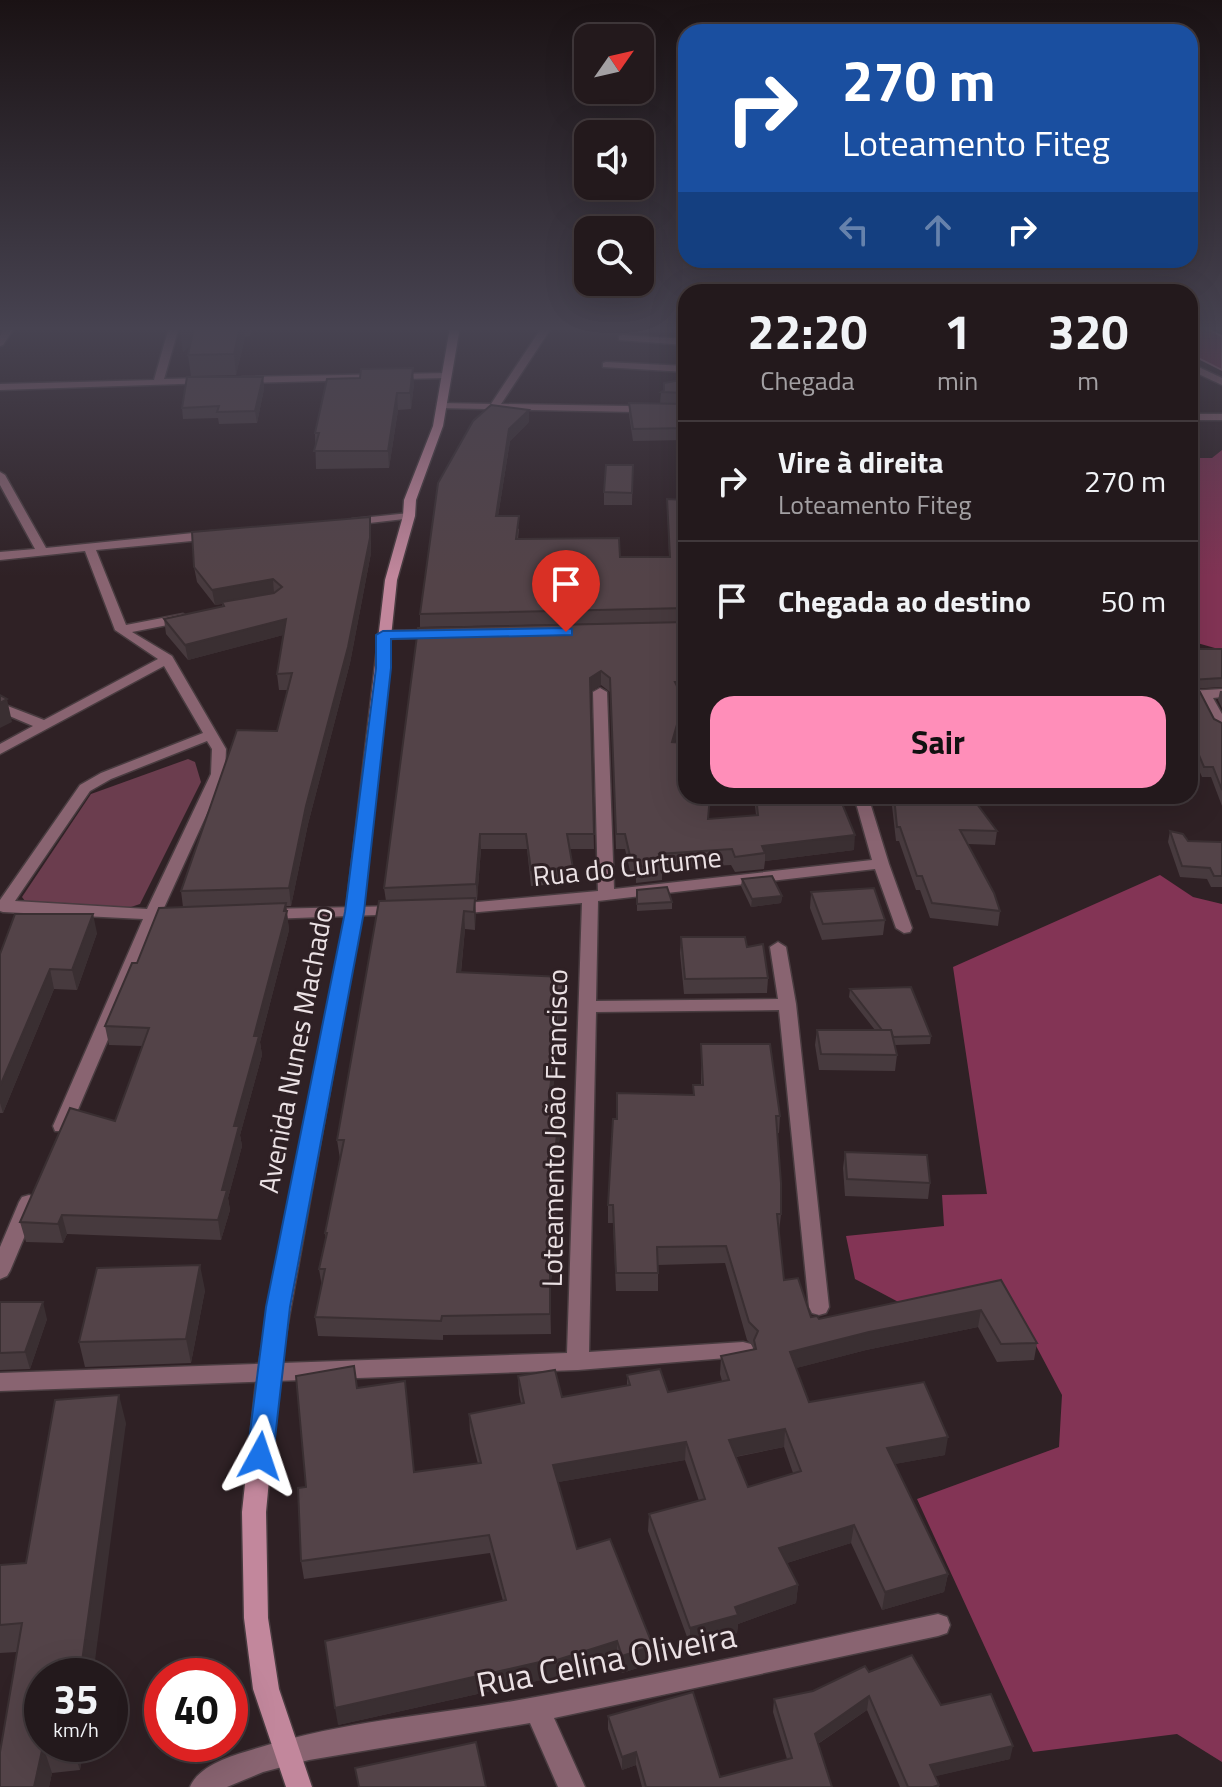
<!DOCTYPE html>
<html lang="pt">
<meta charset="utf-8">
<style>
body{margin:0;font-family:"Titillium Web",sans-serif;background:#2f2629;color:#f1f3f6;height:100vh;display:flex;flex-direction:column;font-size:30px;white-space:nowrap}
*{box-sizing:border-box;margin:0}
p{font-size:26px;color:#a3a0a3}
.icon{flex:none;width:44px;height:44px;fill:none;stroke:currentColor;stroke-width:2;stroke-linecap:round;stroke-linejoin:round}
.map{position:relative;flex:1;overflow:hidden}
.side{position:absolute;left:678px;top:284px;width:520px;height:520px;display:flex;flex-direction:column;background:#23191c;border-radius:24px;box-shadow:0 8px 32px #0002,0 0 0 2px #40383b}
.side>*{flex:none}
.banner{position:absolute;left:678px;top:24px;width:520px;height:244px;border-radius:24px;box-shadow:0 8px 32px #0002,0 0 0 2px #40383b;background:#1a4fa0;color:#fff;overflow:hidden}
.needle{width:52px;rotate:56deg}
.buttons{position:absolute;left:574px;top:24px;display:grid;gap:16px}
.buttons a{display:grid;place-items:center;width:80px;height:80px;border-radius:16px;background:#23191c;box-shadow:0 8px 32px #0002,0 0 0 2px #40383b;font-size:40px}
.speed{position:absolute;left:24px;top:1658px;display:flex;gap:16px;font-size:40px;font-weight:700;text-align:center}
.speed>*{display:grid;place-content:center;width:104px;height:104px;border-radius:50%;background:#23191c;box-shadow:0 8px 32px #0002,0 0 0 2px #40383b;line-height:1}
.speed small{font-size:20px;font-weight:400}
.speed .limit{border:12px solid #d22;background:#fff;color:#111}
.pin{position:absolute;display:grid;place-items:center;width:68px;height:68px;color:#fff;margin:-82px -34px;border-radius:50% 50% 50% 0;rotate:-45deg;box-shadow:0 0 8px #0007}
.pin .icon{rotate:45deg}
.me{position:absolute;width:88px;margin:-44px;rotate:5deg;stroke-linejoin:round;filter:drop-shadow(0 0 6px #0008)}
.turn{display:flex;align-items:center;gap:28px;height:168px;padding:0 32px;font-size:36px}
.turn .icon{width:104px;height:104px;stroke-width:2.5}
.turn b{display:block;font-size:56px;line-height:68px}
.lanes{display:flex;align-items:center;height:76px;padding:0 32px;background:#0003;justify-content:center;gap:40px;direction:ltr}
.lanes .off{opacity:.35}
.eta{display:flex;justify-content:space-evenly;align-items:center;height:136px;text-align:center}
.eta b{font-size:48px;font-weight:700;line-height:56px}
.primary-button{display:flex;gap:16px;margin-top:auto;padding:16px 32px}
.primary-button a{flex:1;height:92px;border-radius:24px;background:#ff8eb9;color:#111;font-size:32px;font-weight:700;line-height:92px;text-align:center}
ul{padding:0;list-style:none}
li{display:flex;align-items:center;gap:24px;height:120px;padding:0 32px;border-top:2px solid #40383b}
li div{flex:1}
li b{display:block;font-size:30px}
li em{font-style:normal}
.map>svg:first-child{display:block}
.green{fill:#6b3d4e}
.forest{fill:#833455}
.water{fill:#732748;stroke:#975f77;stroke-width:2}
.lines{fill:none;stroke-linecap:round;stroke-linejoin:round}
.street-casing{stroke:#493c40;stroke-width:3}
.secondary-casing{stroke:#493c40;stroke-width:3}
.street{fill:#896471;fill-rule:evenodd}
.secondary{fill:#c2879c;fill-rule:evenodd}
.wall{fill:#473a3e;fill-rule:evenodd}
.shaded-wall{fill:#3a2f32}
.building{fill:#534348;stroke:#3a2f32;stroke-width:2;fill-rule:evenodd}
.route{fill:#1a73e8;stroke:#114b97;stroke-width:2}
.labels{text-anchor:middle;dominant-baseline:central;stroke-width:6;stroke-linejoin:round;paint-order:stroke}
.street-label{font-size:28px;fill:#ebe1e4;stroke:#2f2125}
.near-street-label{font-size:34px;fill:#ebe1e4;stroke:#2f2125}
</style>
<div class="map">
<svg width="1222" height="1787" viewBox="0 0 1222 1787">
<rect width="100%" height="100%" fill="#2f2125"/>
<polygon class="green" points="188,759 195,762 201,782 140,904 128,908 25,901 22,897 91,794"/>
<g class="forest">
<polygon points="1222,450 1222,650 1190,641 1190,458 1212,458"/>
<polygon points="1160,875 1193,897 1222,904 1222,1762 1177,1734 1033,1752 917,1499 1059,1447 1062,1395 1005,1287 906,1306 855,1279 846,1236 944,1226 942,1195 987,1194 953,967"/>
</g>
<polygon class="water" points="1190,327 1204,327 1222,336 1222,370 1190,354"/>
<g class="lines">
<defs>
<g id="street">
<polygon points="5,327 15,327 3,345 0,346 0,336"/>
<polygon points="169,327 179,327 164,379 207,378 210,379 210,383 0,390 0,384 154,380"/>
<polygon points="542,327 552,327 501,404 686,407 686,413 437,408 437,404 441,403 491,404"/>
<polygon points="622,335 686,339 686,345 619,340 619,336"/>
<polygon points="606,362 686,366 686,372 603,367 603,363"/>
<polygon points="1190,363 1222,378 1222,385 1190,370"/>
<polygon points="447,373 447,377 444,378 242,383 237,380 242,377"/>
<rect x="1190" y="414" width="32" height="6"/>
<path d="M 0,472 L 5,475 L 46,548 L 213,531 L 219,535 L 213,539 L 96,550 L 126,625 L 183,614 L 189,618 L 183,622 L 132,632 L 172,656 L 226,749 L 225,774 L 163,910 L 183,913 L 185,916 L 177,921 L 159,920 L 71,1126 L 69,1131 L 55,1131 L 53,1126 L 143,919 L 3,912 L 0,911 L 0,900 L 80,785 L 101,773 L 203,733 L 164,666 L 0,754 L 0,744 L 33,726 L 0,712 L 0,703 L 44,720 L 158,659 L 115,630 L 85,551 L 0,560 L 0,552 L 35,549 L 0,485 ZM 207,741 L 212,749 L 211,774 L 147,909 L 15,901 L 90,791 L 111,779 Z"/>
<polygon points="409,513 413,514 413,518 352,525 346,522 352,519"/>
<polygon points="438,630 444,634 443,637 383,639 377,635 383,631"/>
<polygon points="600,688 607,692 614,889 872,860 854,796 868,796 889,864 912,928 910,932 904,933 896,928 875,869 598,901 596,1001 778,999 770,947 778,942 786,947 796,1004 829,1307 826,1313 819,1315 812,1313 809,1307 779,1010 596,1012 589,1352 743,1342 751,1344 754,1350 751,1356 578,1370 0,1391 0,1373 567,1353 582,903 456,914 448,909 456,904 598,891 593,692"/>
<polygon points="1222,689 1222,697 1213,698 1222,714 1222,731 1215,727 1200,698 1190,699 1190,691"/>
<polygon points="397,906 403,908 405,911 403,914 269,919 261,914 269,909"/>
<polygon points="29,1195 36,1197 39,1202 10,1271 7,1276 0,1279 0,1247 19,1202 22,1197"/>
<path d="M 938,1614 L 947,1617 L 950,1625 L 947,1633 L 938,1636 L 554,1718 L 585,1787 L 558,1787 L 530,1723 L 309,1760 L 263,1772 L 227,1787 L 190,1787 C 200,1763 238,1754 261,1747 C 351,1719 449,1714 541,1696 C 674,1672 806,1642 938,1614 Z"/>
</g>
<polygon id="secondary" points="450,327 460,327 443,426 416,500 415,516 397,580 362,912 279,1373 266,1512 268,1618 279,1689 312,1787 286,1787 253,1689 244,1618 242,1512 257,1373 346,912 385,580 403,516 404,500 433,426"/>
</defs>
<use href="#street" class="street-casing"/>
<use href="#secondary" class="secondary-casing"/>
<use href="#street" class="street"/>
<use href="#secondary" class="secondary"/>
</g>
<g class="wall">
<polygon points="181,327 252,327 250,336 245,337 236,375 191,376 188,355 190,346 183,352"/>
<polygon points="263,377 264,389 257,423 219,424 218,418 183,419 182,408"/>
<polygon points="686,379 686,440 633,441 629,415 629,403 660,404 661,392"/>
<polygon points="414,384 411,409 398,410 389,468 316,469 315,433"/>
<polygon points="529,422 510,441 498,516 519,529 518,539 620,557 669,557 667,499 686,500 686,622 420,627 420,614 438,483"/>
<polygon points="633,465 632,505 604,505 604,492"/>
<polygon points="371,531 371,553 350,663 308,824 291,906 286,906 289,930 260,1042 262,1055 240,1135 242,1146 228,1198 230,1210 221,1240 67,1234 63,1243 26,1242 20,1222 115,1121 142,1046 109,1045 105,1026 137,963 183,907 181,891 277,731 287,690 279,690 277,674 283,635 188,660 166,634 164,619 222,606 222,604 215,605 197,582 194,567"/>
<polygon points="686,622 686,696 682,696 684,700 683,714 675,742 709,819 756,815 754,796 839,796 854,850 765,861 764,869 735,872 731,865 662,869 662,880 636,883 636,871 630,871 625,849 616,849 610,692 601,685 590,692 594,849 570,849 573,868 573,883 531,886 527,849 481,849 477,900 475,900 475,930 465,929 461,973 564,996 550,1114 560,1134 553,1201 558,1220 550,1290 551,1334 443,1335 443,1340 318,1336 315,1317 322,1287 319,1269 326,1240 325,1233 340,1159 337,1140 386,901 384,888 418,628"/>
<polygon points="1190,646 1197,649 1222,649 1222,687 1190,689"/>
<polygon points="1220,691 1222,691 1222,708 1218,700"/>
<polygon points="1190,692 1214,719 1222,723 1222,806 1211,777 1202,777 1190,749"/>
<polygon points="888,796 971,796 997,831 995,845 968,844 1000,911 998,926 930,918 920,890 916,890 899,841 896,841 892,806"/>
<polygon points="1170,831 1188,841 1222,842 1222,887 1211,887 1207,879 1180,877 1168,842"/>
<polygon points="742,879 782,896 781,903 751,907 741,886"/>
<polygon points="637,890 672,902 672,909 637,911"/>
<polygon points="811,892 885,920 883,935 822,940 810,908"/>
<polygon points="97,933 77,990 54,989 3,1113 0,1113 0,954"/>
<polygon points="681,937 747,947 768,978 767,993 684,994 680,953"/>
<polygon points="850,989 931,1036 930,1044 895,1045 897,1055 895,1071 819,1070 815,1045 817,1030 875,1030 849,997"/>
<path d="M 701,1044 L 780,1116 L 779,1133 L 777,1133 L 781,1214 L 779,1232 L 784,1280 L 811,1317 L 819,1319 L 1001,1280 L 1037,1343 L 1034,1360 L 997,1362 L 978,1327 L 866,1350 L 796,1368 L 809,1402 L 945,1455 L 894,1464 L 948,1574 L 944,1592 L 882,1610 L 851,1543 L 787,1563 L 798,1585 L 796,1603 L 738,1624 L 737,1633 L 690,1645 L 648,1531 L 649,1514 L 699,1501 L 685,1460 L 558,1482 L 577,1549 L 653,1663 L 622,1673 L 617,1659 L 542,1683 L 541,1680 L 338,1725 L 503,1601 L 490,1553 L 304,1579 L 301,1561 L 306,1487 L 357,1388 L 414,1472 L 478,1464 L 470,1432 L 469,1414 L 521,1403 L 519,1394 L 518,1376 L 562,1397 L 627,1385 L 627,1375 L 668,1392 L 722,1381 L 720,1374 L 721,1356 L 753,1350 L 753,1346 L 747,1340 L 725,1263 L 658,1265 L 658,1291 L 616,1291 L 613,1223 L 608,1223 L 608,1205 L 617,1119 L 693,1095 L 693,1085 L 701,1085 ZM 784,1447 L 793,1473 L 748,1487 L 736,1457 Z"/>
<polygon points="845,1152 930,1183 928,1199 845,1196 843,1168"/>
<polygon points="205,1290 191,1363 85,1367 79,1342"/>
<polygon points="0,1302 47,1319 30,1369 0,1370"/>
<polygon points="126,1423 42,1744 84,1744 80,1770 52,1773 49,1787 17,1652 0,1653 0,1565 26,1563"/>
<polygon points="869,1672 941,1705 1010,1759 935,1776 939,1787 900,1787 867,1710 818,1744 832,1787 642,1787 636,1765 622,1770 608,1729 608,1716 720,1777 787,1759 773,1712 774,1699 813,1691"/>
</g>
<g class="shaded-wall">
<polygon points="185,327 196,327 198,340 183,352 180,331"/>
<polygon points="240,327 244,327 245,337 236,375 234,354"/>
<polygon points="413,368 414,384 411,409 410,393"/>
<polygon points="263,377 264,389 257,423 255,411"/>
<polygon points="397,393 398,410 389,468 388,451"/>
<polygon points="529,410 529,422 510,441 496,529 496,516 509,429"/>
<polygon points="370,517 371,553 350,663 308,824 291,906 289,888"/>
<polygon points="273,579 274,594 215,605 212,590"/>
<polygon points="286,619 287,634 188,660 185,645"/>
<polygon points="601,671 601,685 590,692 590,678"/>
<polygon points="7,699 12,722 0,728 0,703"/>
<polygon points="684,700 683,714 671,757 672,742"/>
<polygon points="480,834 481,849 477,900 476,884"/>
<polygon points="855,835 854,850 765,861 765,853 762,846"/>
<polygon points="782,896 781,903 751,907 752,899"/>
<polygon points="475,898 476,916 475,930 474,912"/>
<polygon points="286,903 289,930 260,1042 262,1055 240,1135 242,1146 228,1198 230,1210 221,1240 218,1220 222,1190 234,1126 254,1036"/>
<polygon points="464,911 465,929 459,991 457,972"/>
<polygon points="93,914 97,933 77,990 72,970"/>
<polygon points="50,969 54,989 3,1113 0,1103 0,1086"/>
<polygon points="564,977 564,996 548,1133 547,1114"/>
<polygon points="559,1115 560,1134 551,1220 550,1201"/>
<polygon points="558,1201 558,1220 550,1290 551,1334 550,1271"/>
<polygon points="62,1215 67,1234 63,1243 58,1224"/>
<polygon points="200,1265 205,1290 191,1363 186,1339"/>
<polygon points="43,1302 47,1319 30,1369 25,1352"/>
<polygon points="981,1310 978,1327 866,1350 789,1370 790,1352 869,1332"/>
<polygon points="119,1395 126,1423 93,1676 80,1676"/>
<polygon points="785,1429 784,1447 728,1458 729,1440"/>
<polygon points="948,1437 945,1455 884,1466 887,1448"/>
<polygon points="686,1442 685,1460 553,1483 553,1465"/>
<polygon points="854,1525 851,1543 777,1566 779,1548"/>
<polygon points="948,1574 944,1592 882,1610 885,1592"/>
<polygon points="798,1585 796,1603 738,1624 737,1633 690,1645 690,1628 735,1607"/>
<polygon points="617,1641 617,1659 542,1683 541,1665"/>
<polygon points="653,1646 653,1663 622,1673 622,1656"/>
<polygon points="540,1662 541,1680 338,1725 335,1708"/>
<polygon points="869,1696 867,1710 813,1747 815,1734"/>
<polygon points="71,1744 84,1744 80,1770"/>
<polygon points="43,1746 52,1773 49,1787 34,1787"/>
<polygon points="1013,1746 1010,1759 928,1778 930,1765"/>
<polygon points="636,1752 636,1765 622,1770 622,1757"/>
</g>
<g class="building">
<polygon points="194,327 240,327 234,354 188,355"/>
<polygon points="413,368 410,393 397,393 388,451 314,451 319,433 315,433 327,379 360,378 361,369"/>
<polygon points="187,377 263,377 255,411 217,412 219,406 182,408"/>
<polygon points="686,379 686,393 661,392 664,390 664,383"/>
<polygon points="629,403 686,404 686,428 633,429"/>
<polygon points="491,405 529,410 509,429 496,516 519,516 516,539 619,538 620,557 670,557 667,499 686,500 686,608 420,614 438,483 473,421"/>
<polygon points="606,465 633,465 632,493 604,492"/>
<polygon points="370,517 370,538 348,647 306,806 289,888 181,891 237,730 277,731 292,673 277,674 286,619 185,645 164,619 224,606 222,602 274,593 282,587 273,579 212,590 194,567 192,532"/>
<polygon points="686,622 686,682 675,682 684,700 672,742 686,743 686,796 710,796 708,819 758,815 756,796 839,796 855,835 762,846 765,853 735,857 732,849 659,854 663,864 637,867 636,856 630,856 625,834 616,834 610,678 601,671 590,678 594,834 567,834 573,868 531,870 526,834 480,834 476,884 384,888 418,628"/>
<polygon points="1190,646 1197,649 1222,649 1222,678 1190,680"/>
<polygon points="1190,692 1200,692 1214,719 1222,723 1222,790 1213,767 1204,767 1190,734"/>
<polygon points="0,695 7,699 0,703"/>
<polygon points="894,796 971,796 997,831 960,830 994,893 1000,911 932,903 922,876 917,876 900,827 897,827"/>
<polygon points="1170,831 1183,834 1188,841 1222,842 1222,876 1214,876 1210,868 1182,866"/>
<polygon points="772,876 782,896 752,899 742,879"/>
<polygon points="667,887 672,902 637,904 637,890"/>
<polygon points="874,888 885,920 823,924 811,892"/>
<polygon points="475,898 474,912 464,911 457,972 564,977 547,1114 559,1115 550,1201 558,1201 550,1271 550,1314 442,1316 441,1321 315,1317 325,1269 319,1269 327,1233 325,1233 344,1140 337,1140 379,901"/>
<polygon points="286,903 284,911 287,911 254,1036 259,1036 234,1126 239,1126 222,1190 227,1190 218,1220 62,1215 58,1224 20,1222 70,1108 115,1121 149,1028 105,1026 132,963 137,963 159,908"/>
<polygon points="15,914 93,914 72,970 50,969 0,1086 0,954"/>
<polygon points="681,937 745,937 747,947 763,944 768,978 685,979"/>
<polygon points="911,987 931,1036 893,1037 891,1030 882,1030 850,989"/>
<polygon points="817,1030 891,1030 897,1055 821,1054"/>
<path d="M 701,1044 L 770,1044 L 780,1116 L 776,1116 L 781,1183 L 781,1214 L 777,1214 L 784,1280 L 798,1278 L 811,1317 L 817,1316 L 819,1319 L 1001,1280 L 1037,1343 L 1001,1344 L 981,1310 L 869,1332 L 790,1352 L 809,1402 L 924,1382 L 948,1437 L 887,1448 L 948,1574 L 885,1592 L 854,1525 L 779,1548 L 798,1585 L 735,1607 L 738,1615 L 690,1628 L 649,1514 L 705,1499 L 686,1442 L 553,1465 L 577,1549 L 610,1539 L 653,1646 L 622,1656 L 617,1641 L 541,1665 L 540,1662 L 335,1708 L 325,1641 L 506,1600 L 489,1535 L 301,1561 L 298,1488 L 306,1487 L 296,1376 L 354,1366 L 357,1388 L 405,1381 L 414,1472 L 481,1463 L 469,1414 L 524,1403 L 518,1376 L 555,1370 L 562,1397 L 630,1385 L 627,1375 L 660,1369 L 668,1392 L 729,1380 L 721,1356 L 756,1349 L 754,1340 L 758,1331 L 749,1322 L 726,1246 L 657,1247 L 658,1273 L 616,1273 L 613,1205 L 608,1205 L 613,1119 L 617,1119 L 617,1093 L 694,1095 L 693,1085 L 703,1085 ZM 785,1429 L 801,1471 L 748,1487 L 729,1440 Z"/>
<polygon points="845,1152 927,1155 930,1183 847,1179"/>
<polygon points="200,1265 186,1339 79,1342 97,1268"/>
<polygon points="0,1302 43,1302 25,1352 0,1353"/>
<polygon points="119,1395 80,1676 42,1676 42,1744 62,1744 43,1746 34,1787 0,1787 0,1752 22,1623 0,1625 0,1565 26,1563 55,1400"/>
<polygon points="912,1655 941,1705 991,1694 1013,1746 930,1765 939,1785 933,1787 908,1787 869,1696 815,1734 832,1787 646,1787 636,1752 622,1757 608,1716 693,1692 720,1777 792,1758 774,1699 813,1691 865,1666 869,1672"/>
<polygon points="476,1742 486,1787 359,1787 355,1768"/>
</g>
<linearGradient id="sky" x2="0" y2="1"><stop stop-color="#1a1214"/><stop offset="0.57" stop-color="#474351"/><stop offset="1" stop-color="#474351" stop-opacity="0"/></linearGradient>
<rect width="1222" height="577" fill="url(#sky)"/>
<polygon class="route" points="566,628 572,629 572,635 391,639 391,668 364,912 290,1307 273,1456 269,1464 260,1467 250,1464 247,1456 266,1307 345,912 376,668 376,635 383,631"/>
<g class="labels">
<g class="street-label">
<text transform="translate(627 866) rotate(-6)">Rua do Curtume</text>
<text transform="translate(295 1050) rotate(-79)">Avenida Nunes Machado</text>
<text transform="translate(554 1128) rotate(-89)">Loteamento João Francisco</text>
</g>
<g class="near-street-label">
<text transform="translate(606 1659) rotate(-11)">Rua Celina Oliveira</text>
</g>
</g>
</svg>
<div class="buttons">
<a><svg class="needle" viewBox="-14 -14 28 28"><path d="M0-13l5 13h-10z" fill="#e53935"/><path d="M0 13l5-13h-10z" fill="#a3a0a3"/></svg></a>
<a><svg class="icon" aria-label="sound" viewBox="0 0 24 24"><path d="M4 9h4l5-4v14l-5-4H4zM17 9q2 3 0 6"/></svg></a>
<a><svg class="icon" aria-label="search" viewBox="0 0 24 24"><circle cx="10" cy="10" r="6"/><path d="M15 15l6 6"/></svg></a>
</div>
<div class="speed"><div>35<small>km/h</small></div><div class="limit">40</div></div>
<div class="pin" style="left:566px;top:632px;background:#d93025"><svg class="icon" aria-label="arrive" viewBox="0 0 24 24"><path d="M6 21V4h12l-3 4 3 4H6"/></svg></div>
<svg class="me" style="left:260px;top:1456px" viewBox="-20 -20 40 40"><path d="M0-17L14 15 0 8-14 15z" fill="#1a73e8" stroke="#fff" stroke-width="4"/></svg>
<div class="banner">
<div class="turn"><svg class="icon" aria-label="right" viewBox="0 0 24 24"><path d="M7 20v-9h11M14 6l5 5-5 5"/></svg><div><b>270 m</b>Loteamento Fiteg</div></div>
<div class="lanes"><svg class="icon off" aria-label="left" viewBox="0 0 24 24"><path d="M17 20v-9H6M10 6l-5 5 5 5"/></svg><svg class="icon off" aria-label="ahead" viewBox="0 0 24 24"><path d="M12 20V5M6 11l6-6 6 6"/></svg><svg class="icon" aria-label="right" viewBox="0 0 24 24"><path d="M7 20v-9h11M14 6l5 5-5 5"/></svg></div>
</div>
<section class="side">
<div class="eta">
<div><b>22:20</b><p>Chegada</p></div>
<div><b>1</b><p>min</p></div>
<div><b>320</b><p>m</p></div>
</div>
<ul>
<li><svg class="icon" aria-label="right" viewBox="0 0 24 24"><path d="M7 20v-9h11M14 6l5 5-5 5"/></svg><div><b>Vire à direita</b><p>Loteamento Fiteg</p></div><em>270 m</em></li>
<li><svg class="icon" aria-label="arrive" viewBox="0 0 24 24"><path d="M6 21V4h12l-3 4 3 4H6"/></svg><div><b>Chegada ao destino</b></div><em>50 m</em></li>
</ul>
<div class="primary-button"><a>Sair</a></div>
</section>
</div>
